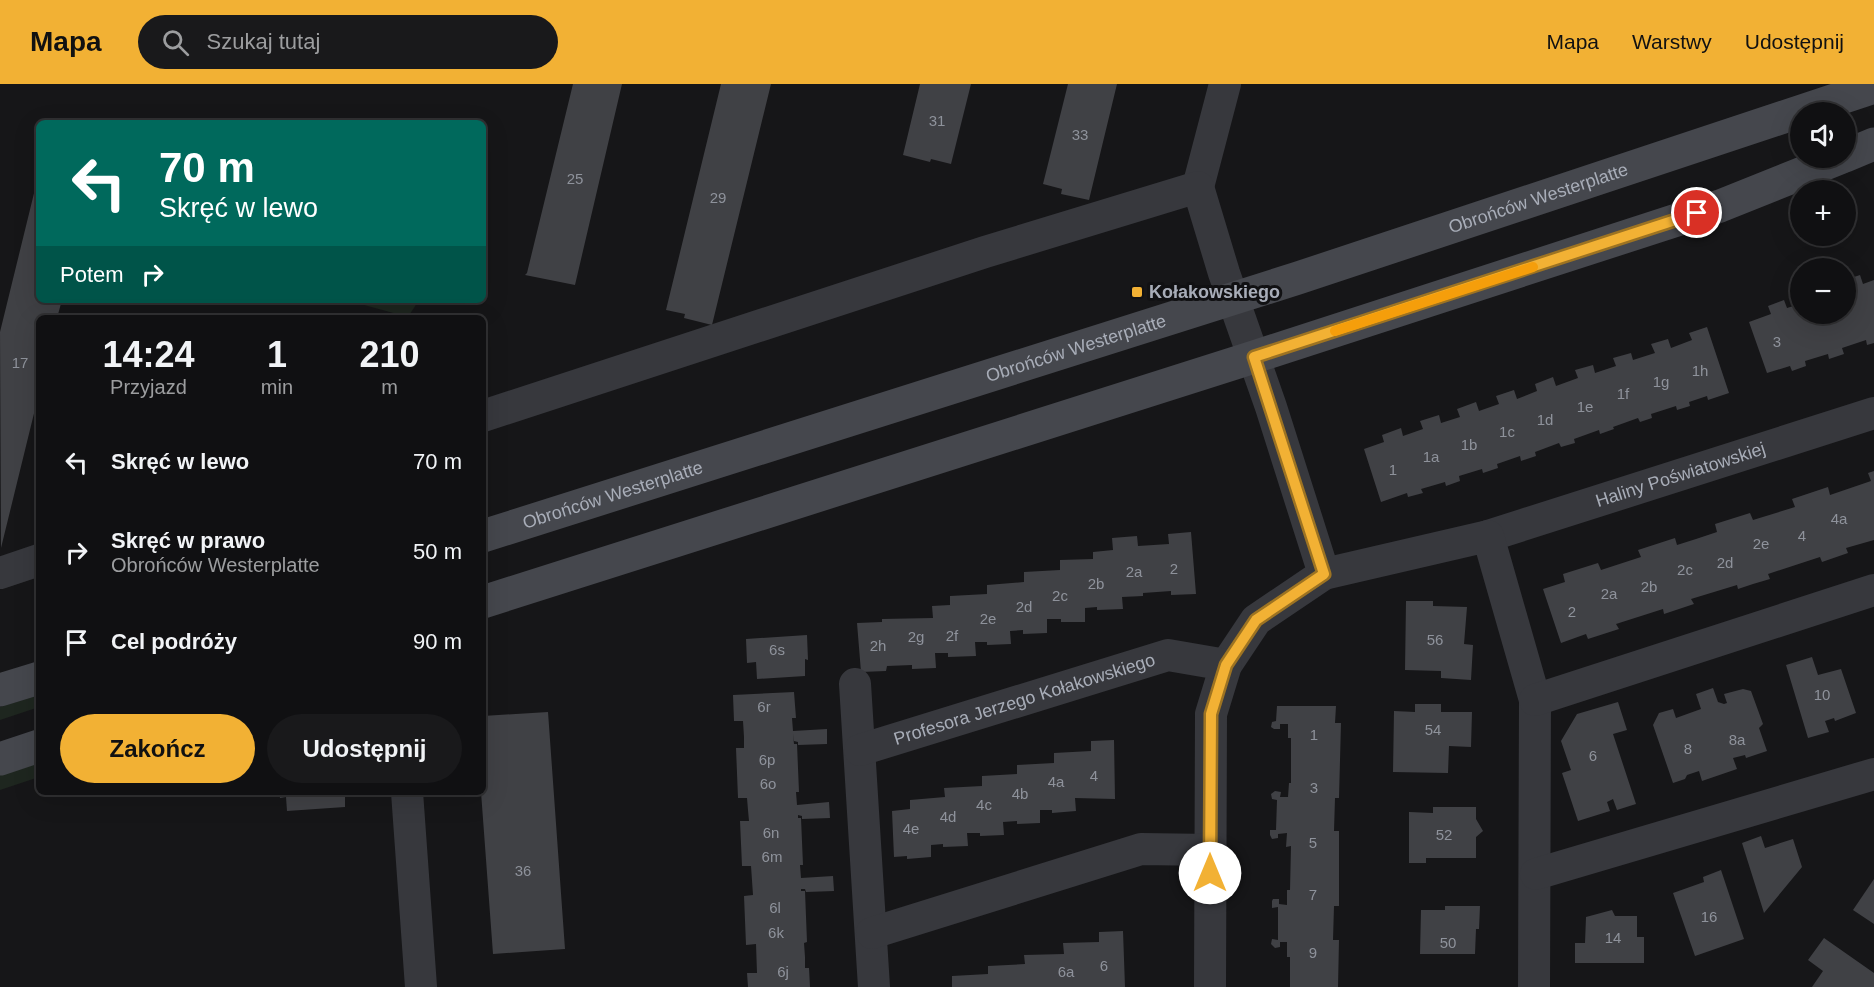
<!DOCTYPE html>
<html lang="pl">
<meta charset="utf-8">
<style>
body{margin:0;font-family:Helvetica,sans-serif;background:#19191b;color:#f1f3f6;height:100vh;display:flex;flex-direction:column;font-size:22px;white-space:nowrap}
*{box-sizing:border-box;margin:0}
p{font-size:20px;color:#9c9d9f}
.icon{flex:none;width:33px;height:33px;fill:none;stroke:currentColor;stroke-width:2;stroke-linecap:round;stroke-linejoin:round}
.map{position:relative;flex:1;overflow:hidden}
.drawer{position:absolute;left:36px;top:231px;width:450px;height:480px;display:flex;flex-direction:column;background:#101012;border-radius:9px;box-shadow:0 6px 24px #0002,0 0 0 2px #303032}
.drawer>*{flex:none}
.hud{position:absolute;left:36px;top:36px;width:450px;height:183px;border-radius:9px;box-shadow:0 6px 24px #0002,0 0 0 2px #303032;background:#00695c;color:#fff;overflow:hidden}
.tools{position:absolute;left:1790px;top:18px;display:grid;gap:12px}
.tools a{display:grid;place-items:center;width:66px;height:66px;border-radius:50%;background:#101012;box-shadow:0 6px 24px #0002,0 0 0 2px #303032;font-size:30px}
.pin{position:absolute;display:grid;place-items:center;width:51px;height:51px;color:#fff;margin:-26px;border:3px solid #fff;border-radius:50%;box-shadow:0 2px 6px #0007}
.me{position:absolute;width:66px;margin:-33px;rotate:0deg;stroke-linejoin:round;filter:drop-shadow(0 0 4px #0008)}
.turn{display:flex;align-items:center;gap:21px;height:126px;padding:0 24px;font-size:27px}
.turn .icon{width:78px;height:78px;stroke-width:2.5}
.turn b{display:block;font-size:42px;line-height:51px}
.then{display:flex;align-items:center;height:57px;padding:0 24px;background:#0003;gap:12px;font-size:22px}
.eta{display:flex;justify-content:space-evenly;align-items:center;height:102px;text-align:center}
.eta b{font-size:36px;font-weight:600;line-height:42px}
.primary-button{display:flex;gap:12px;margin-top:auto;padding:12px 24px}
.primary-button a{flex:1;height:69px;border-radius:36px;background:#f2b134;color:#111;font-size:24px;font-weight:600;line-height:69px;text-align:center}
.primary-button a+a{background:#19191b;color:#f1f3f6}
ul{padding:0;list-style:none}
li{display:flex;align-items:center;gap:18px;height:90px;padding:0 24px}
li div{flex:1}
li b{display:block;font-size:22px}
li em{font-style:normal}
header{display:flex;align-items:center;gap:36px;box-sizing:border-box;height:84px;padding:0 30px;background:#f2b134;color:#111}
header strong{font-size:28px}
nav{display:flex;gap:33px;margin-inline-start:auto;font-size:21px}
.search{width:420px;height:54px;background:#19191b;display:flex;align-items:center;gap:15px;box-sizing:border-box;padding:0 21px;border-radius:33px;color:#9c9d9f;font-size:22px}
.map>svg:first-child{display:block}
.green{fill:#1e261f}
.building{fill:#404145}
.lines{fill:none;stroke-linecap:round;stroke-linejoin:round}
.minor{stroke:#37383d;stroke-width:32}
.secondary{stroke:#45474d;stroke-width:33}
.route-casing{stroke:#9d7322;stroke-width:15}
.route{stroke:#f2b134;stroke-width:10}
.slow{stroke:#f59e0b;stroke-width:10}
.poi-dot{fill:#f2b134;stroke:#111113;stroke-width:2}
.labels{text-anchor:middle;dominant-baseline:central;stroke-width:6;stroke-linejoin:round;paint-order:stroke}
.number-label{font-size:15px;fill:#8e929b}
.street-label{font-size:18px;fill:#a8adb8;stroke:#111113}
.poi-label{font-size:18px;font-weight:bold;fill:#a8adb8;stroke:#111113;text-anchor:start}
</style>
<header>
<strong>Mapa</strong>
<div class="search"><svg class="icon" aria-label="search" viewBox="0 0 24 24"><circle cx="10" cy="10" r="6"/><path d="M15 15l6 6"/></svg>Szukaj tutaj</div>
<nav><a>Mapa</a><a>Warstwy</a><a>Udostępnij</a></nav>
</header>
<div class="map">
<svg width="1874" height="903" viewBox="0 0 1874 903">
<rect width="100%" height="100%" fill="#161618"/>
<g class="green">
<polygon points="346,216 419,216 408,233"/>
<polygon points="39,611 39,623 0,636 0,623"/>
<polygon points="39,679 39,693 0,706 0,691"/>
</g>
<g class="building">
<polygon points="573,0 622,0 575,201 525,191 527,189"/>
<polygon points="721,0 771,0 712,241 684,234 685,230 666,226"/>
<polygon points="920,0 971,0 951,80 931,75 930,78 903,71"/>
<polygon points="1068,0 1117,0 1089,116 1061,110 1062,105 1043,100"/>
<polygon points="38,93 39,216 62,216 57,234 39,234 39,309 1,464 0,248"/>
<polygon points="1860,191 1863,200 1874,196 1874,259 1867,261 1866,256 1842,264 1844,270 1829,275 1828,270 1805,277 1806,282 1792,287 1790,282 1767,289 1749,238 1771,230 1768,222 1784,216 1787,224 1800,220 1800,230 1845,230 1845,196"/>
<polygon points="1707,243 1729,309 1708,316 1707,312 1689,318 1690,322 1677,326 1676,322 1651,330 1652,334 1640,338 1638,334 1613,343 1614,345 1600,350 1599,346 1574,355 1575,359 1561,363 1559,359 1535,368 1536,372 1521,377 1520,372 1497,380 1498,384 1483,389 1482,385 1459,392 1460,397 1446,402 1445,398 1421,405 1423,409 1408,413 1407,409 1381,418 1364,365 1384,358 1382,351 1401,344 1403,352 1423,345 1420,337 1439,331 1441,339 1460,333 1457,325 1476,318 1479,327 1499,320 1496,312 1514,306 1517,315 1537,307 1535,300 1553,293 1556,302 1578,294 1575,286 1593,281 1595,289 1616,282 1613,274 1631,269 1633,276 1655,269 1651,260 1668,255 1671,264 1692,256 1689,249"/>
<polygon points="1874,387 1874,456 1846,464 1848,469 1822,478 1820,473 1768,490 1770,495 1753,500 1738,505 1737,501 1691,515 1694,520 1664,530 1663,525 1616,540 1619,545 1588,555 1586,550 1561,559 1543,505 1565,498 1563,490 1598,479 1601,486 1641,473 1638,466 1675,454 1677,461 1696,455 1717,448 1715,440 1750,429 1753,436 1795,423 1792,415 1828,403 1830,411 1871,397 1868,389"/>
<polygon points="1191,448 1196,510 1171,511 1171,507 1143,509 1143,512 1122,513 1123,525 1097,526 1097,523 1085,524 1085,538 1061,538 1061,535 1047,535 1047,549 1023,550 1023,546 1010,547 1011,560 987,561 987,558 975,558 976,572 948,573 948,569 935,569 936,584 912,585 912,581 887,582 886,587 861,588 857,539 882,538 882,535 933,534 932,522 950,521 950,512 987,510 987,501 1024,498 1024,488 1060,486 1060,476 1093,475 1093,468 1113,466 1112,454 1137,452 1138,462 1169,460 1168,450"/>
<polygon points="1406,517 1433,517 1433,522 1467,523 1464,560 1473,561 1471,596 1441,594 1441,587 1405,586"/>
<polygon points="807,551 808,576 805,575 805,592 757,595 756,578 747,579 746,555"/>
<polygon points="1812,573 1818,591 1841,585 1856,629 1835,637 1834,634 1825,637 1829,648 1808,654 1786,581"/>
<polygon points="1713,604 1718,618 1724,620 1727,619 1724,610 1743,605 1751,607 1763,640 1759,644 1767,667 1746,674 1745,671 1733,674 1737,685 1702,697 1699,687 1687,691 1685,695 1673,699 1653,641 1659,629 1673,625 1676,634 1701,625 1696,610"/>
<polygon points="794,608 796,634 792,634 793,647 827,645 827,660 798,661 798,658 794,657 793,650 794,660 797,660 799,708 796,708 797,721 829,718 830,734 802,735 802,732 798,731 798,734 801,734 803,781 800,781 801,794 833,792 834,807 806,808 805,805 801,805 801,807 805,807 807,858 804,859 805,873 805,884 809,884 810,903 748,903 747,889 757,889 756,860 746,861 744,812 753,811 751,782 742,782 740,737 749,737 748,726 747,714 738,714 736,664 744,664 744,653 743,637 734,637 733,611"/>
<polygon points="1618,618 1627,646 1613,650 1636,720 1617,726 1613,715 1607,718 1610,727 1578,737 1562,689 1571,686 1561,657 1577,630"/>
<polygon points="1415,620 1441,620 1441,628 1472,628 1471,663 1449,662 1448,689 1393,688 1394,627 1415,628"/>
<polygon points="1277,622 1336,622 1335,639 1341,639 1339,714 1335,714 1334,747 1339,747 1339,822 1334,822 1333,856 1339,856 1338,903 1290,903 1290,873 1287,873 1287,858 1280,858 1280,863 1275,864 1271,860 1272,855 1278,856 1278,823 1272,824 1272,817 1273,815 1279,815 1279,820 1287,821 1287,806 1290,806 1291,762 1286,763 1287,749 1278,750 1278,754 1272,755 1270,751 1270,746 1276,746 1277,716 1272,715 1271,710 1275,707 1281,708 1280,713 1288,713 1289,699 1291,699 1291,654 1288,654 1288,640 1280,640 1280,645 1274,645 1271,643 1272,638 1276,637"/>
<polygon points="548,628 565,865 493,870 481,708 483,708 483,632"/>
<polygon points="1114,656 1115,715 1075,714 1076,727 1052,729 1052,726 1040,726 1040,739 1017,740 1017,737 1003,738 1004,751 980,752 980,749 967,749 968,762 943,763 943,760 931,761 931,773 907,775 907,772 894,773 892,727 910,725 910,716 945,713 944,704 982,702 982,692 1017,690 1017,681 1054,679 1054,669 1091,667 1091,657"/>
<polygon points="279,708 345,708 345,723 287,727 286,713 280,714"/>
<polygon points="1433,723 1476,723 1476,735 1483,747 1476,753 1476,774 1426,774 1426,779 1409,779 1409,728 1433,729"/>
<polygon points="1761,752 1765,764 1793,755 1802,783 1764,829 1742,759"/>
<polygon points="1721,786 1744,855 1695,872 1673,809 1704,798 1703,793"/>
<polygon points="1874,795 1874,840 1853,826"/>
<polygon points="1445,822 1480,822 1479,845 1476,845 1475,870 1420,870 1421,826 1445,826"/>
<polygon points="1612,826 1615,832 1637,832 1637,853 1644,853 1644,879 1575,879 1575,859 1585,859 1586,833"/>
<polygon points="1123,847 1125,903 952,903 952,892 988,890 988,882 1025,880 1024,871 1064,870 1063,859 1099,858 1099,848"/>
<polygon points="1824,854 1874,889 1874,903 1812,903 1823,887 1808,876"/>
</g>
<g class="lines">
<g class="minor">
<polyline points="1198,103 1225,0"/>
<polyline points="483,332 985,168 1198,103 1224,189 1271,323 1324,490 1256,536 1226,581 1211,630 1210,903"/>
<path id="s1" d="M 1488,452 L 1874,329"/>
<polyline points="0,489 39,476"/>
<polyline points="1324,490 1488,452 1535,616 1534,903"/>
<polyline points="855,600 874,903"/>
<polyline points="1535,616 1874,506"/>
<path id="s2" d="M 860,666 L 1168,571 L 1226,581"/>
<polyline points="407,708 421,903"/>
<polyline points="1536,790 1874,690"/>
<polyline points="872,849 1141,765 1211,766"/>
</g>
<g class="secondary">
<polyline points="1845,72 1874,60"/>
<path id="s3" d="M 483,452 L 1298,194 L 1874,3"/>
<polyline points="483,518 1254,273 1720,122 1840,74"/>
<polyline points="0,606 39,594"/>
<polyline points="0,675 39,662"/>
</g>
</g>
<g class="lines">
<defs>
<polyline id="route" points="1210,789 1211,630 1226,581 1256,536 1324,490 1254,273 1697,129"/>
</defs>
<use href="#route" class="route-casing"/>
<use href="#route" class="route"/>
<polyline class="slow" points="1335,247 1533,183"/>
</g>
<rect class="poi-dot" x="1131" y="202" width="12" height="12" rx="3"/>
<g class="labels">
<g class="number-label">
<text x="937" y="36">31</text>
<text x="1080" y="50">33</text>
<text x="575" y="94">25</text>
<text x="718" y="113">29</text>
<text x="1777" y="257">3</text>
<text x="20" y="278">17</text>
<text x="1700" y="286">1h</text>
<text x="1661" y="297">1g</text>
<text x="1623" y="309">1f</text>
<text x="1585" y="322">1e</text>
<text x="1545" y="335">1d</text>
<text x="1507" y="347">1c</text>
<text x="1469" y="360">1b</text>
<text x="1431" y="372">1a</text>
<text x="1393" y="385">1</text>
<text x="1839" y="434">4a</text>
<text x="1802" y="451">4</text>
<text x="1761" y="459">2e</text>
<text x="1725" y="478">2d</text>
<text x="1174" y="484">2</text>
<text x="1685" y="485">2c</text>
<text x="1134" y="487">2a</text>
<text x="1096" y="499">2b</text>
<text x="1649" y="502">2b</text>
<text x="1609" y="509">2a</text>
<text x="1060" y="511">2c</text>
<text x="1024" y="522">2d</text>
<text x="1572" y="527">2</text>
<text x="988" y="534">2e</text>
<text x="952" y="551">2f</text>
<text x="916" y="552">2g</text>
<text x="1435" y="555">56</text>
<text x="878" y="561">2h</text>
<text x="777" y="565">6s</text>
<text x="1822" y="610">10</text>
<text x="764" y="622">6r</text>
<text x="1433" y="645">54</text>
<text x="1314" y="650">1</text>
<text x="1737" y="655">8a</text>
<text x="1688" y="664">8</text>
<text x="1593" y="671">6</text>
<text x="767" y="675">6p</text>
<text x="1094" y="691">4</text>
<text x="1056" y="697">4a</text>
<text x="768" y="699">6o</text>
<text x="1314" y="703">3</text>
<text x="1020" y="709">4b</text>
<text x="984" y="720">4c</text>
<text x="948" y="732">4d</text>
<text x="911" y="744">4e</text>
<text x="771" y="748">6n</text>
<text x="1444" y="750">52</text>
<text x="1313" y="758">5</text>
<text x="772" y="772">6m</text>
<text x="523" y="786">36</text>
<text x="1313" y="810">7</text>
<text x="775" y="823">6l</text>
<text x="1709" y="832">16</text>
<text x="776" y="848">6k</text>
<text x="1613" y="853">14</text>
<text x="1448" y="858">50</text>
<text x="1313" y="868">9</text>
<text x="1104" y="881">6</text>
<text x="783" y="887">6j</text>
<text x="1066" y="887">6a</text>
</g>
<g class="street-label">
<text stroke="none"><textPath href="#s3" startOffset="1108">Obrońców Westerplatte</textPath></text>
<text stroke="none"><textPath href="#s3" startOffset="622">Obrońców Westerplatte</textPath></text>
<text stroke="none"><textPath href="#s1" startOffset="202">Haliny Poświatowskiej</textPath></text>
<text stroke="none"><textPath href="#s3" startOffset="136">Obrońców Westerplatte</textPath></text>
<text stroke="none"><textPath href="#s2" startOffset="172">Profesora Jerzego Kołakowskiego</textPath></text>
</g>
<g class="poi-label">
<text x="1149" y="208">Kołakowskiego</text>
</g>
</g>
</svg>
<div class="tools">
<a><svg class="icon" aria-label="sound" viewBox="0 0 24 24"><path d="M4 9h4l5-4v14l-5-4H4zM17 9q2 3 0 6"/></svg></a>
<a>+</a>
<a>−</a>
</div>
<div class="pin" style="left:1697px;top:129px;background:#d93025"><svg class="icon" aria-label="arrive" viewBox="0 0 24 24"><path d="M6 21V4h12l-3 4 3 4H6"/></svg></div>
<svg class="me" style="left:1210px;top:789px" viewBox="-20 -20 40 40"><circle r="19" fill="#fff"/><path d="M0-13L10 11 0 6-10 11z" fill="#f2b134"/></svg>
<div class="hud">
<div class="turn"><svg class="icon" aria-label="left" viewBox="0 0 24 24"><path d="M17 20v-9H6M10 6l-5 5 5 5"/></svg><div><b>70 m</b>Skręć w lewo</div></div>
<div class="then">Potem<svg class="icon" aria-label="right" viewBox="0 0 24 24"><path d="M7 20v-9h11M14 6l5 5-5 5"/></svg></div>
</div>
<section class="drawer">
<div class="eta">
<div><b>14:24</b><p>Przyjazd</p></div>
<div><b>1</b><p>min</p></div>
<div><b>210</b><p>m</p></div>
</div>
<ul>
<li><svg class="icon" aria-label="left" viewBox="0 0 24 24"><path d="M17 20v-9H6M10 6l-5 5 5 5"/></svg><div><b>Skręć w lewo</b></div><em>70 m</em></li>
<li><svg class="icon" aria-label="right" viewBox="0 0 24 24"><path d="M7 20v-9h11M14 6l5 5-5 5"/></svg><div><b>Skręć w prawo</b><p>Obrońców Westerplatte</p></div><em>50 m</em></li>
<li><svg class="icon" aria-label="arrive" viewBox="0 0 24 24"><path d="M6 21V4h12l-3 4 3 4H6"/></svg><div><b>Cel podróży</b></div><em>90 m</em></li>
</ul>
<div class="primary-button"><a>Zakończ</a><a>Udostępnij</a></div>
</section>
</div>
